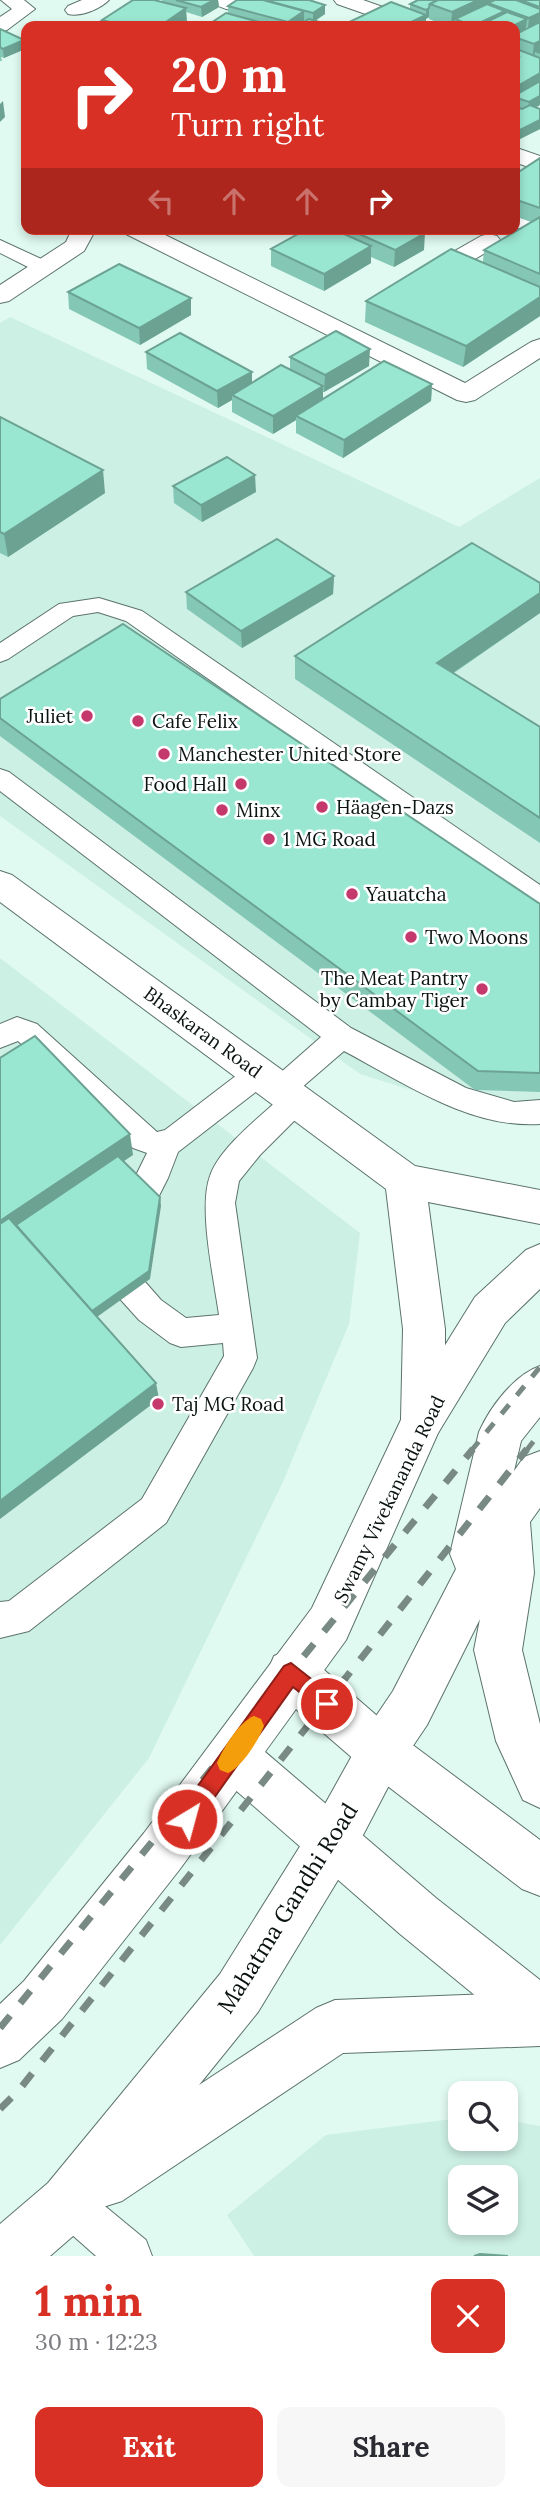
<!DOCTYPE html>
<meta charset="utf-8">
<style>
body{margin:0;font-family:Lora,serif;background:#f7f7f7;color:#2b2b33;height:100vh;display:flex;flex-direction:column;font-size:26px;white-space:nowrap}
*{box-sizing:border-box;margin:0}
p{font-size:23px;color:#7c7c81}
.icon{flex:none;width:38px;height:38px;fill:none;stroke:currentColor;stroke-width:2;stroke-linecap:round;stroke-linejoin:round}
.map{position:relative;height:2256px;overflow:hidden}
.sheet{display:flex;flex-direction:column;background:#fff;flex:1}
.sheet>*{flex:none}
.top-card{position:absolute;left:21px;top:21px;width:499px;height:214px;border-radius:14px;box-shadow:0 4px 10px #0003;background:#d93025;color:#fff;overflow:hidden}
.controls{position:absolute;left:448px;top:2081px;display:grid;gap:14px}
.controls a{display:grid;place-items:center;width:70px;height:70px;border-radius:14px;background:#fff;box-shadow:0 4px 10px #0003;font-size:35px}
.pin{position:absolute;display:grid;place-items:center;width:60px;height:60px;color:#fff;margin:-30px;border:4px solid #fff;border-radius:50%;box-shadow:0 2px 7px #0007}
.me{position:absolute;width:77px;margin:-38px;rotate:37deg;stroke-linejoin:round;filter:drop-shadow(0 0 5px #0008)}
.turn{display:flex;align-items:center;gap:24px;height:147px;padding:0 35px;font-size:32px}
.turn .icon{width:91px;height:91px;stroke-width:2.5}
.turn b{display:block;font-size:49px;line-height:60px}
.lanes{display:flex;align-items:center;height:66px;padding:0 35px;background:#0003;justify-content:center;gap:35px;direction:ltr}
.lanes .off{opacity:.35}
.round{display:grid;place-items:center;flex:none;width:74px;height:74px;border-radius:14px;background:#f7f7f7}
.overview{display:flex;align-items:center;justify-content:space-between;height:119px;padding:0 35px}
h1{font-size:42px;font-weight:700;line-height:52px;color:#d93025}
.action{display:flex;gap:14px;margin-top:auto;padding:14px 35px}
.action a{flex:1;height:80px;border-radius:14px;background:#d93025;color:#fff;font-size:28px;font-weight:700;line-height:80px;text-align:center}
.action a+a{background:#f7f7f7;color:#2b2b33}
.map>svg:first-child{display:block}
.built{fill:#cdf0e5;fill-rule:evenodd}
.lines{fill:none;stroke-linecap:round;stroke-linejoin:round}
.service-casing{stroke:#5c736c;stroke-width:2}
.minor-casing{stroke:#5c736c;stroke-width:2}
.tertiary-casing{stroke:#5c736c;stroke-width:2}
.secondary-casing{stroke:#5c736c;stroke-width:2}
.primary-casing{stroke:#5c736c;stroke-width:2}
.service{fill:#fff;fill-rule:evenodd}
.minor{fill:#fff;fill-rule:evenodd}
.tertiary{fill:#fff;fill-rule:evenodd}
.secondary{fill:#fff;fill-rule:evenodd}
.primary{fill:#fff;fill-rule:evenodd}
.rail-far1{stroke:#798a85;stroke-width:5;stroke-dasharray:12 12;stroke-linecap:butt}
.rail{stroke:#798a85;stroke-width:7;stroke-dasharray:16 16;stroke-linecap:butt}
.wall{fill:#84c7b4;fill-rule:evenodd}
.shaded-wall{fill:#6ca292}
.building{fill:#9ae7d1;stroke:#6ca292;stroke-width:2}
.route{fill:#d93025;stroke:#8d1f18;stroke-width:2}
.slow{fill:#f59e0b}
.poi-dot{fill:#c4386c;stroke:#fff;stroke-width:2.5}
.labels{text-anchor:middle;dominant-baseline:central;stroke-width:5;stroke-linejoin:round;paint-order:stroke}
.poi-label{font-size:19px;fill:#0a1311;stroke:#fff;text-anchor:start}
.street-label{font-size:19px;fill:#0a1311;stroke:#fff}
.near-street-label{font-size:23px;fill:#0a1311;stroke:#fff}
</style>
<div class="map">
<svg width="540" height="2256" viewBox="0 0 540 2256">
<rect width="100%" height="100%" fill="#e0faf1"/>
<g class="built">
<polygon points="10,317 459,527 540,478 540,1120 517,1123 360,1074 0,816 0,323"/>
<polygon points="0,958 360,1233 349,1324 282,1484 149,1758 0,1945"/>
<path d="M 460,2118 L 460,2138 L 506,2138 L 506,2120 L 540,2126 L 540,2256 L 254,2256 L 227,2215 L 326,2135 ZM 460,2177 L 506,2177 L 506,2222 L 460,2222 Z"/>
</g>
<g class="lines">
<defs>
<g id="service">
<polygon points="0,240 50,263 52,267 50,271 36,271 0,253"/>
<polygon points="99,598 142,611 540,885 540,908 531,905 126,621 98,612 73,616 8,659 0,662 0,643 59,604"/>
<path d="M 0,769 L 9,772 L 351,1028 L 466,1088 L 514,1102 L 540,1100 L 540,1124 C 470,1129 403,1082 344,1051 L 300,1089 L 307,1092 L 312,1100 L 307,1108 L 260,1155 L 239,1181 L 235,1203 L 257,1358 L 253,1368 L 166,1523 L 29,1631 L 0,1638 L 0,1602 L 9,1601 L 142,1499 L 224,1356 L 223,1343 L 181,1347 L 170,1343 L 139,1320 L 112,1290 L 107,1280 L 105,1238 L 147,1153 L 133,1148 L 18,1041 L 0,1048 L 0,1024 L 17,1017 L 37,1024 L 157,1132 L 165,1130 L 250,1065 L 260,1061 L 270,1065 L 275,1073 L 270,1081 L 178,1152 L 168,1178 L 137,1239 L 139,1275 L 161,1300 L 186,1318 L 219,1315 C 214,1279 198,1208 210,1176 C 219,1149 257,1119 278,1100 L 271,1097 L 266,1089 L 271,1081 L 321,1037 L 0,791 Z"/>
<polygon points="68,2181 83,2188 146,2240 152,2256 96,2256 53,2218 46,2203 53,2188"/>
</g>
<g id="minor">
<polygon points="1,0 24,0 35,9 7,30 0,32 0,17 12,9"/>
<path d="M 82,0 L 109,0 C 100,9 81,17 68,14 L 65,10 L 68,6 Z"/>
<path d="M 212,0 L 242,0 L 247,5 L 244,9 C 234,12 218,9 212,0 Z"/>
<polygon points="334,0 363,0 426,22 429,26 400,26 337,4"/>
<polygon points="514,147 540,156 540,171 514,162"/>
<polygon points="514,212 540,219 540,234 514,227"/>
<polygon points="122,229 153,229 465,383 531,342 540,339 540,358 475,400 466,402 457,400 126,234"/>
<polygon points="489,234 497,236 501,241 497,246 429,286 420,288 411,286 408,281 411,276 481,236"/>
</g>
<polygon id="tertiary" points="72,229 96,229 84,251 9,301 0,303 0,285 66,242"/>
<g id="secondary">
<polygon points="0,871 12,875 415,1166 540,1190 540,1224 428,1202 445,1329 445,1419 438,1433 423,1439 408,1433 401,1419 403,1329 386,1189 0,902"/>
<polygon points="291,1649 308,1656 398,1734 540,1840 540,1896 522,1889 364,1768 274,1690 267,1673 274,1656"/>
<polygon points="233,1732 250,1739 436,1898 540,1980 540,2041 521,2033 400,1934 216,1773 209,1756 216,1739"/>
</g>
<g id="primary">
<polygon points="540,1244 540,1289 505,1323 438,1433 346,1640 180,1869 62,2019 19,2060 0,2068 0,2004 24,1981 144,1833 312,1608 408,1405 475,1297 526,1250"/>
<path d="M 540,1366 L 540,1417 L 521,1441 L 514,1471 L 524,1457 L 540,1451 L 540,1508 L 530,1522 L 534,1573 L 522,1650 L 540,1724 L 540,1808 L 523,1800 L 496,1741 L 474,1650 L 480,1619 L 427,1725 L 398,1768 L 350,1860 L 258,2012 L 199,2085 L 316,2008 L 335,2000 L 540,1992 L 540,2046 L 343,2053 L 122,2201 L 100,2208 L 88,2223 L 50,2256 L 0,2256 L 0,2224 L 48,2183 L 220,1974 L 314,1824 L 364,1734 L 393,1691 L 456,1569 L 450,1554 L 479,1432 C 490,1407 514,1375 540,1366 Z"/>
</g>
</defs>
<use href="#service" class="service-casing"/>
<use href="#minor" class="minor-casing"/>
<use href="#tertiary" class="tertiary-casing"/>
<use href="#secondary" class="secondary-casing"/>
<use href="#primary" class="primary-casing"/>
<use href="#service" class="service"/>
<use href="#minor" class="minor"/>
<use href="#tertiary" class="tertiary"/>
<use href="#secondary" class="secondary"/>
<use href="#primary" class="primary"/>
<g class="rail-far1">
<polyline points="471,1451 540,1367"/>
<polyline points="526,1451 540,1433"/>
</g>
<g class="rail">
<polyline points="0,2028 473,1449"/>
<polyline points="0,2109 19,2090 527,1449"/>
</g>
</g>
<g class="wall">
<polygon points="162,0 218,0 219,7 202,17 186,12 187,24 183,26 90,26 102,26 102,20 162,2"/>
<polygon points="237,0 325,14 315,21 333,26 208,26 208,25 228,13 228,6"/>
<path d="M 418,0 L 540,0 L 540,105 L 536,107 L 540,109 L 540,129 L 514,142 L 514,35 L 528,28 L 526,27 L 526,29 L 514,34 L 514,26 L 345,26 L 345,24 L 410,9 L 410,4 ZM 429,17 L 429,19 L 441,24 L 438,26 L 426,24 L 426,19 Z"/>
<polygon points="0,29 24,40 25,49 4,58 1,57 2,61 0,61"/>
<polygon points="540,157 540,316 463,367 365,322 366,301 483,262 484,250 531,222 514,216 514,175 540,158"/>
<polygon points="248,229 268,229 259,234"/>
<polygon points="307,229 417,229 424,250 394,267 371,257 371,263 324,291 271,266 271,249"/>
<polygon points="422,229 444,229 434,235"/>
<polygon points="68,292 191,298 191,315 140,345 69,309"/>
<polygon points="146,352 252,383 290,369 290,357 369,366 324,392 323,392 323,399 432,384 431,401 343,458 296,433 296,420 273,434 232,412 232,400 218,408 147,369"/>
<polygon points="0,417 105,493 8,557 0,553"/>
<polygon points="173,486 256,492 202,522 174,503"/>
<polygon points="334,576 333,594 242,648 187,609 186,592"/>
<polygon points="540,613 454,673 540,727 540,843 295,679 295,656"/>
<polygon points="0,699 540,904 540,1092 475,1090 0,736"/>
</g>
<g class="shaded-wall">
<polygon points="214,0 218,0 219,7 202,17 201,7"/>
<polygon points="478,0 506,0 488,3 487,10 455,19 454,26 451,26 452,12"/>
<polygon points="325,5 325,14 313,22 313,13"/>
<polygon points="186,8 187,24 183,26 160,26"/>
<polygon points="429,8 429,17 426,19 425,26 403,26 426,15 426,10"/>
<polygon points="304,11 304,26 288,26 288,22"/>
<polygon points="505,11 504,20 491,26 473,26"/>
<polygon points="540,13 540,22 528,28 529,18"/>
<polygon points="527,19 526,29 514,34 514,26 513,26"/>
<polygon points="24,40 25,49 4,58 3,49"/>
<polygon points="540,41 540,54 535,52 534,59 532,60 534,44"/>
<polygon points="540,73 540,88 514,97 514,88"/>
<polygon points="540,96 540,105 528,112 529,102"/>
<polygon points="3,101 5,117 0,122 0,104"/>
<polygon points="540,120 540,129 514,142 514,133"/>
<polygon points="258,229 268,229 259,234"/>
<polygon points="435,229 444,229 434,235"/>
<polygon points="425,233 424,250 394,267 395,250"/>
<polygon points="371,246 371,263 324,291 324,274"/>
<polygon points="540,297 540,316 463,367 466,346"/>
<polygon points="191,298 191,315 140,345 139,328"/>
<polygon points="370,349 369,366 324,392 325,375"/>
<polygon points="252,372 252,389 232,395 232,400 218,408 217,391"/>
<polygon points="432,384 431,401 343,458 344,440"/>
<polygon points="323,386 323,403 296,416 296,420 273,434 273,416"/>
<polygon points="103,470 105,493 8,557 4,534"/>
<polygon points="255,475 256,492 202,522 201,505"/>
<polygon points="334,576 333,594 242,648 241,631"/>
<polygon points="540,593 540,613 435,685 437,663"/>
<polygon points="130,1134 133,1155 0,1245 0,1221"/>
<polygon points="160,1197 161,1206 150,1279 90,1322 88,1314"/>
<polygon points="156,1383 159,1399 0,1519 0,1501"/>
</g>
<g class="building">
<polygon points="133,0 154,0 186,8 160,26 125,26 102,20"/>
<polygon points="176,0 214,0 201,7"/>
<polygon points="237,0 263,0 304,11 288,22 228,6"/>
<polygon points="265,0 309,0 325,5 313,13"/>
<polygon points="418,0 438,0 430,4 429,8 426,10 410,4"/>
<polygon points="438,0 478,0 452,12 430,4"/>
<polygon points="495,0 516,0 540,9 540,13 529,18 488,3"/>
<polygon points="520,0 540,0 540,7"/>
<polygon points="391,2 426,15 403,26 351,26 345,24"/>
<polygon points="487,4 505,11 473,26 455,19"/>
<polygon points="507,12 527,19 513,26 478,26"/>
<polygon points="226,13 274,26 214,26 208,25"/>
<polygon points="309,19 333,26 297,26"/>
<polygon points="428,22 438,26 421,26"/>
<polygon points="540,22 540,41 534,44 514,37 514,35"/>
<polygon points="444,23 453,26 437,26"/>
<polygon points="95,24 103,26 90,26"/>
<polygon points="0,29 24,40 3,49 0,47"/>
<polygon points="514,48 540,58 540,73 514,88 514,60 520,56 514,59"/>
<polygon points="540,81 540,96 529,102 514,97 514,96"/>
<polygon points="530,105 540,109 540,120 514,133 514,106 522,109"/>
<polygon points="540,158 540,208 514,199 514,175"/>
<polygon points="540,217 540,274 484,250"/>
<polygon points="307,229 333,229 371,246 324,274 271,249"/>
<polygon points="348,229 417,229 425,233 395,250"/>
<polygon points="451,249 540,287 540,297 466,346 366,301"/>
<polygon points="119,264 191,298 139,328 68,292"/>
<polygon points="336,331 370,349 325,375 290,357"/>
<polygon points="180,333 252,372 217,391 146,352"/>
<polygon points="384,361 432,384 344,440 296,416"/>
<polygon points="281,365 323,386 273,416 232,395"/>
<polygon points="0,417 103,470 4,534 0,532"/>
<polygon points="227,457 255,475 201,505 173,486"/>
<polygon points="277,539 334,576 241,631 186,592"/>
<polygon points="472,543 540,583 540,593 437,663 540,727 540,818 295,656"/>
<polygon points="123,624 540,904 540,1073 478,1071 0,718 0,699"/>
<polygon points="35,1036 130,1134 0,1221 0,1058"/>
<polygon points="118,1156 160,1197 149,1271 92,1311 16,1225"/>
<polygon points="9,1218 156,1383 0,1501 0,1224"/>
<polygon points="480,2254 508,2256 474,2256"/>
</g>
<polygon class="route" points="291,1663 334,1697 337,1704 334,1711 327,1714 293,1687 194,1826 187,1829 179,1826 176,1819 179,1812 284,1666"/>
<path class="slow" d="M 254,1716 L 261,1719 L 264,1726 C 258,1741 242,1767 228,1773 L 220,1770 L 217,1763 C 223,1748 239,1722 254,1716 Z"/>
<g class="poi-dot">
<circle cx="87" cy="716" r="7"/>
<circle cx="138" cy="721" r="7"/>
<circle cx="164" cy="754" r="7"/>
<circle cx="241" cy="784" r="7"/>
<circle cx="322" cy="807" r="7"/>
<circle cx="222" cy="810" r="7"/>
<circle cx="269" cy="839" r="7"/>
<circle cx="352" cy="894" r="7"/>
<circle cx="411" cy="937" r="7"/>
<circle cx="482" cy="989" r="7"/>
<circle cx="158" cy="1404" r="7"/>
</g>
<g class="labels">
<g class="poi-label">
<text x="73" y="716" text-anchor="end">Juliet</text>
<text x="152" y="721">Cafe Felix</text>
<text x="178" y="754">Manchester United Store</text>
<text x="227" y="784" text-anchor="end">Food Hall</text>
<text x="336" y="807">Häagen-Dazs</text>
<text x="236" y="810">Minx</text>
<text x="283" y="839">1 MG Road</text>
<text x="366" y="894">Yauatcha</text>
<text x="425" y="937">Two Moons</text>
<text x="468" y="978" text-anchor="end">The Meat Pantry<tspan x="468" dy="22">by Cambay Tiger</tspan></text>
<text x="172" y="1404">Taj MG Road</text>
</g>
<g class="street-label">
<text transform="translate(203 1032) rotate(36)">Bhaskaran Road</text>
<text transform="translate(389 1499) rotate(-64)">Swamy Vivekananda Road</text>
</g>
<g class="near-street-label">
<text transform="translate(287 1908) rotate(-58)">Mahatma Gandhi Road</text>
</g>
</g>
</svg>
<div class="controls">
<a><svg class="icon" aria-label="search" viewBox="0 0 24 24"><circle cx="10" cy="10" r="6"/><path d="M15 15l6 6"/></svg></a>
<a><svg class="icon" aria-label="layers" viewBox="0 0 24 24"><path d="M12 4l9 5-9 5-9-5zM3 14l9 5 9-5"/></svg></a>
</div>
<div class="pin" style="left:327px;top:1704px;background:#d93025"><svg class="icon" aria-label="arrive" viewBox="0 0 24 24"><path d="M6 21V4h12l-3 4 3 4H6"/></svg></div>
<svg class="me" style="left:187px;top:1819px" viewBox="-20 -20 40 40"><circle r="17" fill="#d93025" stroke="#fff" stroke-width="3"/><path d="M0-11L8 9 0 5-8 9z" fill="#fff"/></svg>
<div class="top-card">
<div class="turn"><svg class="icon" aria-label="right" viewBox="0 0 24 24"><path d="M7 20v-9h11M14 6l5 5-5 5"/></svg><div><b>20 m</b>Turn right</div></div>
<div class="lanes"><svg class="icon off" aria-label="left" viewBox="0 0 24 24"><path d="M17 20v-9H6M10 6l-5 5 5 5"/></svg><svg class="icon off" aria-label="ahead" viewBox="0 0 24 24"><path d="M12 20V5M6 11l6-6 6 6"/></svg><svg class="icon off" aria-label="ahead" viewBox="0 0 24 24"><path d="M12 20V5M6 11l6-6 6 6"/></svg><svg class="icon" aria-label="right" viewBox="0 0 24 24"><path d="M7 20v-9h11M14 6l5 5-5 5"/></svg></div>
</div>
</div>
<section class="sheet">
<div class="overview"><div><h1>1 min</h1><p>30 m · 12:23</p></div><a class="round" style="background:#d93025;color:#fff"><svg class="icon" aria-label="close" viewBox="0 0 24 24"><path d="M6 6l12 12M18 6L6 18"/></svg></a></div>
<div class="action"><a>Exit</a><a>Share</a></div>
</section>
